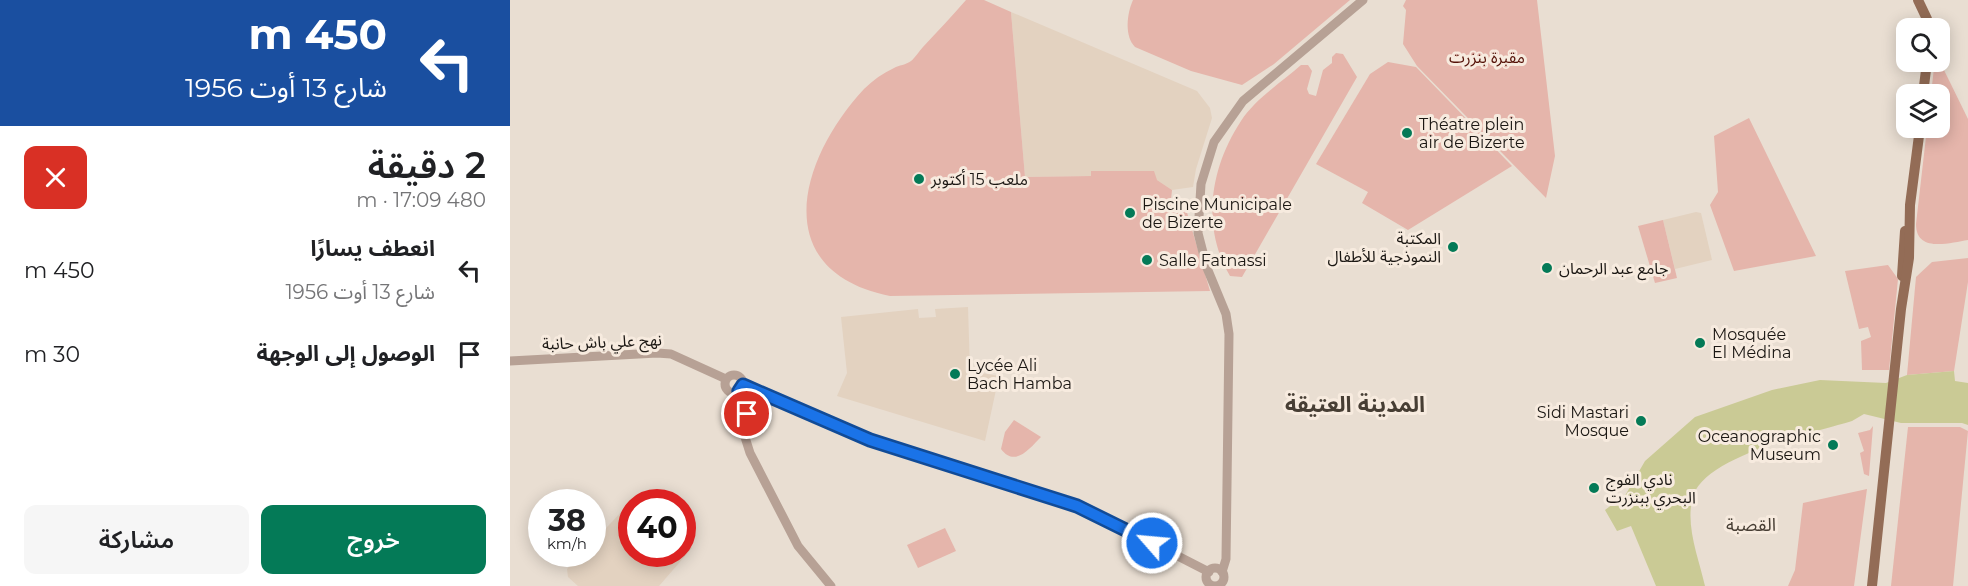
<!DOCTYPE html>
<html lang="ar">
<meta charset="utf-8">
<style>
body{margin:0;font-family:Montserrat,"Noto Sans Arabic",sans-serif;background:#f6f6f6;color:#202124;direction:rtl;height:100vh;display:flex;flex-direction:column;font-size:22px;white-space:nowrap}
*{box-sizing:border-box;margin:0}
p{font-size:20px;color:#757577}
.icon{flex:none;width:33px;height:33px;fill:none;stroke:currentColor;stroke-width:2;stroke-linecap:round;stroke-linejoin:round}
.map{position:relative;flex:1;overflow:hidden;direction:ltr}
.sheet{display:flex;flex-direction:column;background:#fff;width:510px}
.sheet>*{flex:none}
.hud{background:#1a4fa0;color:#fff;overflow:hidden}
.tools{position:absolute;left:1386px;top:18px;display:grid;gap:12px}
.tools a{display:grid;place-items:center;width:54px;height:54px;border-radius:12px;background:#fff;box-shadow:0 3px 15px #0003;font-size:30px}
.speed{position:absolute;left:18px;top:489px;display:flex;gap:12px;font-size:30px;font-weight:700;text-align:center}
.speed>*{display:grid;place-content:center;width:78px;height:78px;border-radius:50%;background:#fff;box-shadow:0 3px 15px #0003;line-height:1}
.speed small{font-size:15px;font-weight:400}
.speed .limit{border:9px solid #d22;background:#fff;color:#111}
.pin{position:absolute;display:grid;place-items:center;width:51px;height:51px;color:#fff;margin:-26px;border:3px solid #fff;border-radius:50%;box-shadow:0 2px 6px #0007}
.me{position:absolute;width:66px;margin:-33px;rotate:297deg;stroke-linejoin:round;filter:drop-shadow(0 0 4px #0008)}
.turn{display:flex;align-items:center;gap:21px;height:126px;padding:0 24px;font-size:27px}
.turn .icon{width:78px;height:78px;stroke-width:2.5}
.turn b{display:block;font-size:42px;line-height:51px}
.round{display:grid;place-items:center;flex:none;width:63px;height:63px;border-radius:12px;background:#f6f6f6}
.summary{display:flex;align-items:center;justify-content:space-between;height:102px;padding:0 24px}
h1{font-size:36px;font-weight:600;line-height:45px}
.action{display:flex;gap:12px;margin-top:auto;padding:12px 24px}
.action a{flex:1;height:69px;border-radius:12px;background:#047a57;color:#fff;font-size:24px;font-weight:600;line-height:69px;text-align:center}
.action a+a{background:#f6f6f6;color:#202124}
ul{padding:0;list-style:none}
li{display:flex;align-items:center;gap:18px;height:84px;padding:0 24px}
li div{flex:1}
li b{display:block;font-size:22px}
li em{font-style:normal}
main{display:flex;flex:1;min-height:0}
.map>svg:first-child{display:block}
.built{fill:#e3d2c0}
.green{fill:#e5b5ab}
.water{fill:#caca95}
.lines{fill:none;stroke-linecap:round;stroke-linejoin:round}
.minor{stroke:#b7a195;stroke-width:9}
.major{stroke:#936c56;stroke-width:10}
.route-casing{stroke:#114b97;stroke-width:15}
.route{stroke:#1a73e8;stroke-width:10}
.poi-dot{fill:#047a57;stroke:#f7ebdf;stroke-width:2}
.labels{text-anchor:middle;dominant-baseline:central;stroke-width:6;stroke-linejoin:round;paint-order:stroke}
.park-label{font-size:16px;fill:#541107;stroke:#f7ebdf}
.poi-label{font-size:16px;fill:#1b1713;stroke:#f7ebdf;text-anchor:start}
.street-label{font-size:16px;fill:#1b1713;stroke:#f7ebdf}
.neighbourhood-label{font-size:18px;fill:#473e34;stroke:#f7ebdf}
.district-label{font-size:22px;font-weight:bold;fill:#473e34;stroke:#f7ebdf}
</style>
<main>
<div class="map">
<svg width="1458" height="586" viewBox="0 0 1458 586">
<rect width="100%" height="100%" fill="#e9ded2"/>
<g class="built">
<polygon points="501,12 687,91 700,108 702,118 686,169 683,187 662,190 647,180 581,171 581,176 515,177"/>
<polygon points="1186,212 1191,213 1202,260 1165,269 1153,220"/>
<polygon points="458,307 460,371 489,376 475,441 327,396 337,373 331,317 408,309 409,318 426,317 425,309"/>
<polygon points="129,493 138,502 122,502 122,554 172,554 173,538 182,548 149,586 68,586 58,577 57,569 71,554 82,554 83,542"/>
</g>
<g class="green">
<path d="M 456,0 L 474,0 L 501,12 L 515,177 L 581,176 L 581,171 L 644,171 L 647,180 L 662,190 L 661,200 L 676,209 L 700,291 L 380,296 C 257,271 289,159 354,89 C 363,80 373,73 384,68 C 389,65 396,65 401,61 C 405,58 409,51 413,47 C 427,32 442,16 456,0 Z"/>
<path d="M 623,0 L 840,0 L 764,64 L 732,85 L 681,71 L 625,47 C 614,36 617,13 623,0 Z"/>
<polygon points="896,0 1027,0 1045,156 1036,198 907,66 893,44 896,10 893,6"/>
<path d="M 826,53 L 833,54 L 847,77 L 732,277 L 720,276 C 691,227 700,168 731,121 C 745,99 772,82 791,65 L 798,65 L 802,71 L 797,89 L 799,94 L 806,96 L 813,70 L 822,63 L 822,57 Z"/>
<polygon points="878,62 906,67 1002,166 898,230 852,203 858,192 806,164 860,74"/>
<path d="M 1428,64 L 1432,66 L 1458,119 L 1458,240 C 1439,243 1406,253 1406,224 L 1417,128 L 1430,128 L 1430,94 L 1421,94 L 1424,68 Z"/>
<polygon points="1239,118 1306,256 1224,271 1200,205 1208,192 1204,136"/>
<polygon points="1153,220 1167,278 1145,283 1128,226"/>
<polygon points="1458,258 1458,282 1444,371 1397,375 1406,277 1422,262"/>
<polygon points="1378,265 1388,279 1379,370 1352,370 1351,341 1361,337 1358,327 1349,329 1335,271"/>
<path d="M 504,420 L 531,437 C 520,448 505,468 491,449 L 495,432 Z"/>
<polygon points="1363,426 1359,476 1354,474 1350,453 1354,451 1348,433 1360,430"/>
<polygon points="1398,427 1450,427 1458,431 1443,586 1381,586"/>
<polygon points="1357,489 1344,586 1278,586 1285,570 1293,503"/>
<polygon points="435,528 446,551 408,568 397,545"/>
</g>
<path class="water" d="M 1444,371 L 1445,381 L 1458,383 L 1458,425 L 1452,423 L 1391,423 L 1354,414 L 1342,421 C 1304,433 1190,456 1182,500 C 1176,528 1189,559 1195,586 L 1146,586 L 1121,526 L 1107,531 L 1095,510 L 1116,494 L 1135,461 L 1185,417 L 1262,390 L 1310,380 L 1376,383 L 1397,375 Z"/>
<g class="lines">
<g class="minor">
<polyline points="0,361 147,353 161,354 216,379"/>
<circle cx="224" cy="384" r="9"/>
<polyline points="233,385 360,440 582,512 699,572"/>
<polyline points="229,391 237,406 234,434 240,453 288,546 321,586"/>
<circle cx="705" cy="577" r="9"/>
<polyline points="712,572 716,559 719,334 716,314 697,268 688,233 691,184 704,142 733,101 853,0"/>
</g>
<g class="major">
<polyline points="1408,0 1417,19 1418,28"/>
<polyline points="1413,94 1417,62"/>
<polyline points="1392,276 1395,231"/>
<polyline points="1362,586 1391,309 1399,258 1400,205 1410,128"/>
</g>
</g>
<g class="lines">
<defs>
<polyline id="route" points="237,414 236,399 229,391 233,385 360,440 567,506 642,543"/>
</defs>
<use href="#route" class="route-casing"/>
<use href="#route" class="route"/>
</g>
<g class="poi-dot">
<circle cx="897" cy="133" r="6"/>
<circle cx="409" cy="179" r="6"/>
<circle cx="620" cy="213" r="6"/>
<circle cx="943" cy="247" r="6"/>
<circle cx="637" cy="260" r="6"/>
<circle cx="1037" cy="268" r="6"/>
<circle cx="1190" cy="343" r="6"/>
<circle cx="445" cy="374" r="6"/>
<circle cx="1131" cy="421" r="6"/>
<circle cx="1323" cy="445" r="6"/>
<circle cx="1084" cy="488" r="6"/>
</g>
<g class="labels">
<g class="park-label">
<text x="977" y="57">مقبرة بنزرت</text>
</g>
<g class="poi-label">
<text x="909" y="124">Théatre plein<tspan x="909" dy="18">air de Bizerte</tspan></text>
<text x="421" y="179">ملعب 15 أكتوبر</text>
<text x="632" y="204">Piscine Municipale<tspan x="632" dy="18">de Bizerte</tspan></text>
<text x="931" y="238" text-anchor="end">المكتبة<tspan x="931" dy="18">النموذجية للأطفال</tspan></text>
<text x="649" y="260">Salle Fatnassi</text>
<text x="1049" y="268">جامع عبد الرحمان</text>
<text x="1202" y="334">Mosquée<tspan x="1202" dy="18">El Médina</tspan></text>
<text x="457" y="365">Lycée Ali<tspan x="457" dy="18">Bach Hamba</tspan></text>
<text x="1119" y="412" text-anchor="end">Sidi Mastari<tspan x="1119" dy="18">Mosque</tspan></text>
<text x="1311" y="436" text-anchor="end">Oceanographic<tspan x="1311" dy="18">Museum</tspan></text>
<text x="1096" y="479">نادي الفوج<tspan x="1096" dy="18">البحري ببنزرت</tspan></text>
</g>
<g class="street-label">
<text transform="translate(92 342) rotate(-2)">نهج علي باش حانبة</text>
</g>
<g class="neighbourhood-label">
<text x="1241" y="525">القصبة</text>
</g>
<g class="district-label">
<text x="845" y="404">المدينة العتيقة</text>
</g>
</g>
</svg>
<div class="tools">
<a><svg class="icon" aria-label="search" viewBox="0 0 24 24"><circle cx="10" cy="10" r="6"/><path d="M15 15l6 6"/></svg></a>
<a><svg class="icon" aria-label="layers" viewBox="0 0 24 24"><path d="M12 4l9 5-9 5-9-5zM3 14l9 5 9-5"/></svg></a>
</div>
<div class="speed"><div>38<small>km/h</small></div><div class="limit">40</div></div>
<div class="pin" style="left:237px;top:414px;background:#d93025"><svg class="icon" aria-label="arrive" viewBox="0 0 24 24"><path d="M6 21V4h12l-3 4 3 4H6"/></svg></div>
<svg class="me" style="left:642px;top:543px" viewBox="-20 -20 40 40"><circle r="17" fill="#1a73e8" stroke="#fff" stroke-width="3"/><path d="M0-11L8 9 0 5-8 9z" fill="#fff"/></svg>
</div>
<section class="sheet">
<div class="hud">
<div class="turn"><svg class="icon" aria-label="left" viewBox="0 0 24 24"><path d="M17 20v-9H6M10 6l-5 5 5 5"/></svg><div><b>450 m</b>شارع 13 أوت 1956</div></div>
</div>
<div class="summary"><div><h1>2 دقيقة</h1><p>480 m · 17:09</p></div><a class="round" style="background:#d93025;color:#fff"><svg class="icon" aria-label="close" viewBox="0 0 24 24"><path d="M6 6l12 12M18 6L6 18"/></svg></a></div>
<ul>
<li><svg class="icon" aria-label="left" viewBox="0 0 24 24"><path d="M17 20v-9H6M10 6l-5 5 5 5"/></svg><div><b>انعطف يسارًا</b><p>شارع 13 أوت 1956</p></div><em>450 m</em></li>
<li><svg class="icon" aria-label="arrive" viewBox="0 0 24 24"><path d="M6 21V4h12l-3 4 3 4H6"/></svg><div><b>الوصول إلى الوجهة</b></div><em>30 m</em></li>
</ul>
<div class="action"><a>خروج</a><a>مشاركة</a></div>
</section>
</main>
